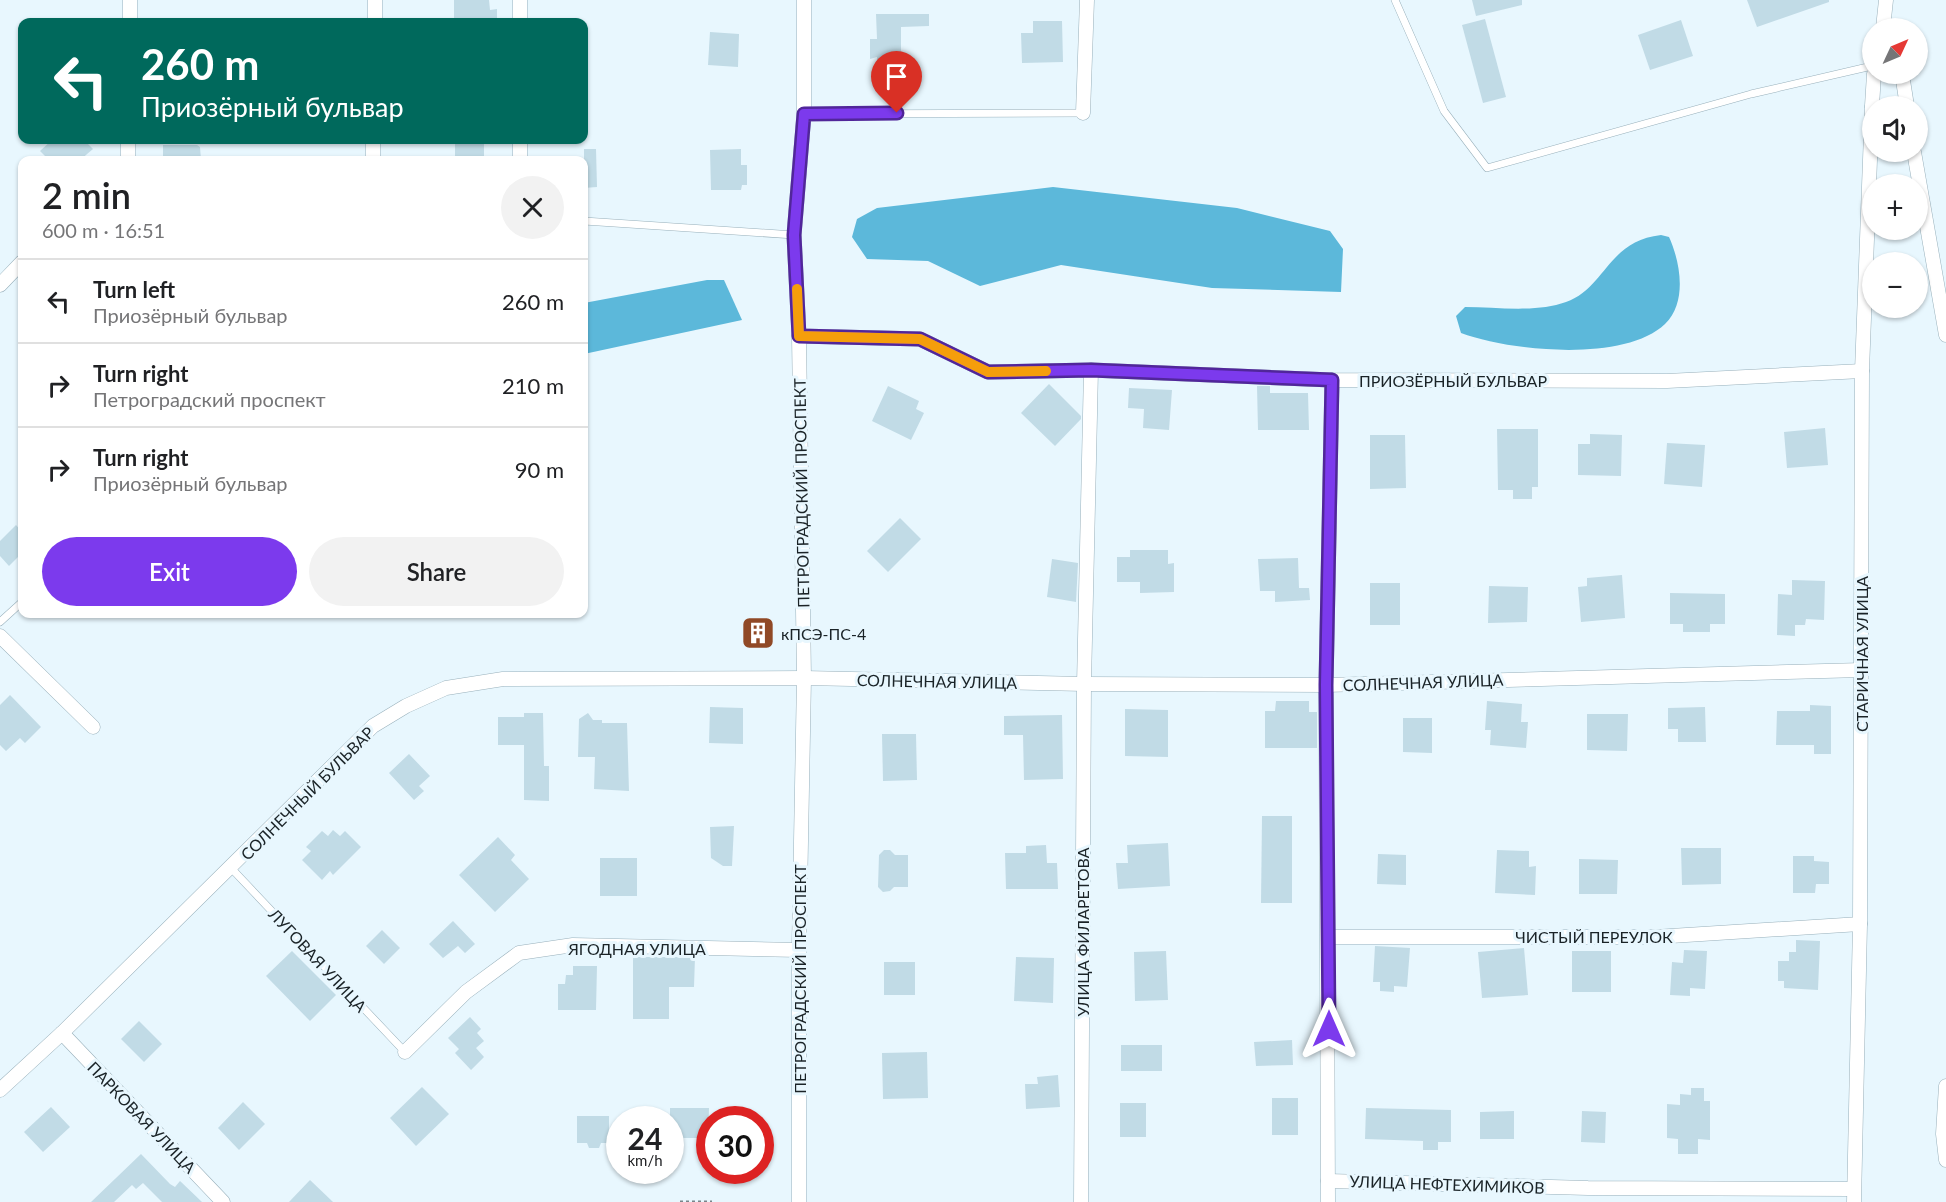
<!DOCTYPE html>
<meta charset="utf-8">
<style>
body{margin:0;font-family:Lato,sans-serif;background:#f2f2f2;color:#202124;height:100vh;display:flex;flex-direction:column;font-size:22px;white-space:nowrap}
*{box-sizing:border-box;margin:0}
p{font-size:20px;color:#757577}
.icon{flex:none;width:33px;height:33px;fill:none;stroke:currentColor;stroke-width:2;stroke-linecap:round;stroke-linejoin:round}
.map{position:relative;flex:1;overflow:hidden}
.panel{position:absolute;left:18px;top:156px;width:570px;height:462px;display:flex;flex-direction:column;background:#fff;border-radius:12px;box-shadow:0 2px 4px #0004}
.panel>*{flex:none}
.guide{position:absolute;left:18px;top:18px;width:570px;height:126px;border-radius:12px;box-shadow:0 2px 4px #0004;background:#00695c;color:#fff;overflow:hidden}
.needle{width:39px;rotate:46deg}
.controls{position:absolute;left:1862px;top:18px;display:grid;gap:12px}
.controls a{display:grid;place-items:center;width:66px;height:66px;border-radius:50%;background:#fff;box-shadow:0 2px 4px #0004;font-size:30px}
.speed{position:absolute;left:606px;top:1106px;display:flex;gap:12px;font-size:30px;font-weight:700;text-align:center}
.speed>*{display:grid;place-content:center;width:78px;height:78px;border-radius:50%;background:#fff;box-shadow:0 2px 4px #0004;line-height:1}
.speed small{font-size:15px;font-weight:400}
.speed .limit{border:9px solid #d22;background:#fff;color:#111}
.pin{position:absolute;display:grid;place-items:center;width:51px;height:51px;color:#fff;margin:-62px -26px;border-radius:50% 50% 50% 0;rotate:-45deg;box-shadow:0 0 6px #0007}
.pin .icon{rotate:45deg}
.me{position:absolute;width:66px;margin:-33px;rotate:0deg;stroke-linejoin:round;filter:drop-shadow(0 0 4px #0008)}
.turn{display:flex;align-items:center;gap:21px;height:126px;padding:0 24px;font-size:27px}
.turn .icon{width:78px;height:78px;stroke-width:2.5}
.turn b{display:block;font-size:42px;line-height:51px}
.round{display:grid;place-items:center;flex:none;width:63px;height:63px;border-radius:32px;background:#f2f2f2}
.summary{display:flex;align-items:center;justify-content:space-between;height:102px;padding:0 24px}
h1{font-size:36px;font-weight:600;line-height:45px}
.button{display:flex;gap:12px;margin-top:auto;padding:12px 24px}
.button a{flex:1;height:69px;border-radius:36px;background:#7c3aed;color:#fff;font-size:24px;font-weight:600;line-height:69px;text-align:center}
.button a+a{background:#f2f2f2;color:#202124}
ul{padding:0;list-style:none}
li{display:flex;align-items:center;gap:18px;height:84px;padding:0 24px;border-top:2px solid #e0e0e0}
li div{flex:1}
li b{display:block;font-size:22px}
li em{font-style:normal}
.map>svg:first-child{display:block}
.water{fill:#5cb8da}
.building{fill:#c1dbe6}
.lines{fill:none;stroke-linecap:round;stroke-linejoin:round}
.service-casing{stroke:#98b0bb;stroke-width:8}
.minor-casing{stroke:#98b0bb;stroke-width:15}
.path{stroke:#79858a;stroke-width:3;stroke-dasharray:3 3;stroke-linecap:butt}
.service{stroke:#fff;stroke-width:7}
.minor{stroke:#fff;stroke-width:14}
.route-casing{stroke:#51269a;stroke-width:15}
.route{stroke:#7c3aed;stroke-width:10}
.slow{stroke:#f59e0b;stroke-width:10}
.labels{text-anchor:middle;dominant-baseline:central;stroke-width:6;stroke-linejoin:round;paint-order:stroke}
.street-label{font-size:16px;fill:#1a2327;stroke:#e8f7fe}
.poi-label{font-size:16px;fill:#1a2327;stroke:#e8f7fe;text-anchor:start}
</style>
<div class="map">
<svg width="1946" height="1202" viewBox="0 0 1946 1202">
<rect width="100%" height="100%" fill="#e8f7fe"/>
<g class="water">
<polygon points="1053,187 1237,208 1330,231 1343,249 1341,292 1212,288 1061,265 980,286 928,261 867,259 852,237 857,219 877,208"/>
<path d="M 1661,235 L 1669,237 C 1680,261 1688,302 1665,324 C 1624,363 1509,351 1461,333 L 1456,316 L 1465,307 C 1497,307 1536,313 1566,302 C 1606,288 1607,241 1661,235 Z"/>
<polygon points="707,280 724,280 742,320 584,354 584,303"/>
</g>
<g class="building">
<polygon points="454,0 489,0 490,10 497,9 497,22 454,22"/>
<polygon points="1472,0 1522,0 1522,5 1476,16"/>
<polygon points="1747,0 1829,0 1829,2 1757,27"/>
<polygon points="876,14 929,14 929,26 901,27 901,67 877,67 877,57 870,59 870,39 877,39"/>
<polygon points="1485,19 1506,97 1483,103 1462,25"/>
<polygon points="1681,20 1693,56 1650,70 1638,35"/>
<polygon points="1033,21 1062,21 1063,62 1022,63 1021,33 1033,33"/>
<polygon points="710,32 739,34 738,67 708,65"/>
<polygon points="52,140 84,140 93,149 80,160 49,160 40,151"/>
<rect x="455" y="140" width="29" height="20"/>
<polygon points="163,145 197,145 200,147 201,160 163,160"/>
<polygon points="584,149 596,149 597,187 584,188"/>
<polygon points="741,149 741,165 747,165 747,185 742,185 741,190 711,190 710,150"/>
<polygon points="1049,384 1081,416 1081,419 1055,446 1021,413"/>
<polygon points="888,386 919,401 916,409 924,413 911,440 872,421"/>
<polygon points="1257,386 1270,386 1270,393 1308,393 1309,430 1258,430"/>
<polygon points="1129,388 1172,390 1169,430 1143,428 1144,409 1128,408"/>
<polygon points="1825,428 1828,465 1787,468 1784,432"/>
<polygon points="1497,429 1538,429 1538,487 1532,487 1532,499 1513,499 1513,490 1498,490"/>
<polygon points="1590,434 1622,435 1621,476 1578,475 1578,444 1590,444"/>
<polygon points="1370,435 1405,435 1406,488 1370,489"/>
<polygon points="1667,443 1705,445 1702,487 1664,484"/>
<polygon points="900,518 921,539 888,572 867,551"/>
<polygon points="16,525 22,532 22,553 9,566 0,556 0,541"/>
<polygon points="1130,550 1168,550 1168,564 1174,563 1174,592 1140,593 1140,582 1117,582 1117,557 1130,557"/>
<polygon points="1298,558 1299,588 1309,588 1310,600 1275,602 1275,591 1260,591 1258,559"/>
<polygon points="1052,559 1078,563 1076,602 1047,597"/>
<polygon points="1622,575 1625,618 1581,622 1578,587 1587,586 1587,578"/>
<polygon points="1792,580 1825,581 1824,620 1806,619 1805,625 1795,625 1795,636 1777,635 1778,594 1792,595"/>
<rect x="1370" y="583" width="30" height="42"/>
<polygon points="1489,586 1528,587 1527,622 1488,623"/>
<polygon points="1670,593 1725,594 1725,624 1710,624 1710,632 1683,632 1683,624 1670,624"/>
<polygon points="10,695 41,727 25,743 20,738 6,751 0,745 0,705"/>
<polygon points="1276,701 1309,701 1309,712 1317,712 1317,748 1265,748 1265,711 1275,711"/>
<polygon points="1487,701 1522,704 1521,722 1528,722 1526,748 1490,745 1491,730 1485,730"/>
<polygon points="1810,705 1831,706 1831,754 1814,754 1814,745 1776,745 1777,711 1810,711"/>
<polygon points="710,707 743,708 743,744 709,743"/>
<polygon points="1705,707 1706,742 1678,742 1678,729 1668,729 1668,708"/>
<polygon points="1125,709 1168,710 1168,757 1125,756"/>
<polygon points="524,713 543,713 544,766 549,766 549,801 524,800 524,745 498,745 498,717 524,717"/>
<polygon points="588,713 593,720 602,720 602,723 627,723 629,791 594,789 595,757 578,757 579,719"/>
<polygon points="1587,714 1628,714 1627,751 1587,750"/>
<polygon points="1062,715 1063,779 1024,780 1023,735 1004,735 1004,716"/>
<polygon points="1403,718 1432,718 1432,753 1403,752"/>
<polygon points="882,734 916,734 917,780 883,781"/>
<polygon points="409,754 430,776 419,786 424,791 414,800 389,773"/>
<polygon points="1262,816 1292,816 1292,903 1261,903"/>
<polygon points="734,826 732,866 723,866 711,858 710,827"/>
<polygon points="333,830 340,836 345,831 361,847 333,875 330,871 322,880 302,860 311,851 306,847 322,831 328,836"/>
<polygon points="498,837 515,855 511,860 529,879 495,912 459,875"/>
<polygon points="1168,843 1170,886 1118,889 1116,863 1128,863 1127,845"/>
<polygon points="1046,845 1047,863 1057,863 1058,889 1006,889 1005,853 1026,853 1026,846"/>
<polygon points="1681,848 1721,848 1721,884 1682,885"/>
<polygon points="884,850 890,850 895,855 908,855 908,887 894,887 890,891 883,892 878,887 879,855"/>
<polygon points="1497,850 1529,851 1529,867 1536,866 1535,895 1495,893"/>
<polygon points="1378,854 1406,855 1406,885 1377,884"/>
<polygon points="1793,856 1814,856 1814,861 1829,862 1829,884 1816,884 1815,893 1793,893"/>
<rect x="600" y="858" width="37" height="38"/>
<polygon points="1579,859 1618,860 1617,894 1579,894"/>
<polygon points="453,921 475,944 465,953 458,946 443,958 429,944"/>
<polygon points="382,930 400,948 384,964 366,946"/>
<polygon points="1796,940 1820,941 1818,990 1784,988 1784,981 1778,981 1778,961 1789,961 1789,952 1796,952"/>
<polygon points="1375,946 1410,948 1407,987 1394,986 1394,992 1380,991 1380,982 1373,982"/>
<polygon points="1524,948 1528,995 1482,998 1478,952"/>
<polygon points="1684,950 1707,951 1705,989 1690,988 1690,996 1670,995 1672,962 1683,963"/>
<polygon points="292,951 336,995 310,1021 266,976"/>
<polygon points="1166,951 1168,1000 1135,1001 1134,952"/>
<rect x="1572" y="951" width="39" height="41"/>
<polygon points="633,957 695,957 694,987 669,987 669,1019 633,1019"/>
<polygon points="1016,957 1054,958 1053,1003 1014,1001"/>
<rect x="884" y="962" width="31" height="33"/>
<polygon points="573,966 597,966 596,1010 558,1010 558,984 565,984 566,975 573,975"/>
<polygon points="470,1017 481,1029 477,1033 484,1041 476,1048 484,1057 471,1070 455,1053 459,1049 448,1038"/>
<polygon points="139,1021 162,1044 144,1062 121,1039"/>
<polygon points="1292,1040 1293,1065 1256,1066 1254,1042"/>
<rect x="1121" y="1045" width="41" height="26"/>
<polygon points="927,1052 928,1098 883,1099 882,1053"/>
<polygon points="1058,1075 1060,1107 1026,1109 1025,1084 1038,1084 1037,1077"/>
<polygon points="422,1087 449,1114 416,1146 390,1118"/>
<polygon points="1691,1088 1704,1088 1704,1101 1710,1101 1710,1140 1698,1139 1698,1154 1678,1154 1678,1139 1667,1138 1667,1104 1680,1105 1680,1094 1691,1095"/>
<rect x="1272" y="1098" width="26" height="37"/>
<polygon points="243,1102 265,1124 239,1150 218,1128"/>
<rect x="1120" y="1103" width="26" height="34"/>
<polygon points="51,1107 70,1127 43,1152 24,1132"/>
<polygon points="670,1108 709,1108 708,1138 670,1138"/>
<polygon points="1366,1108 1451,1110 1451,1142 1438,1142 1438,1150 1423,1150 1423,1141 1365,1139"/>
<polygon points="1514,1111 1514,1139 1480,1139 1480,1112"/>
<polygon points="1582,1111 1606,1112 1605,1143 1581,1142"/>
<polygon points="577,1116 609,1116 609,1143 601,1143 599,1148 589,1148 587,1143 577,1143"/>
<polygon points="141,1154 170,1184 175,1187 180,1181 202,1202 162,1202 143,1183 136,1189 132,1185 114,1202 91,1202"/>
<polygon points="310,1180 333,1202 289,1202"/>
</g>
<g class="lines">
<defs>
<g id="service">
<polyline points="1395,0 1444,111 1487,168 1751,94 1872,66"/>
<polyline points="804,114 1083,113"/>
<polyline points="584,221 794,235"/>
<polyline points="0,622 22,602"/>
<polyline points="231,868 405,1052"/>
</g>
<g id="minor">
<polyline points="130,22 130,0"/>
<polyline points="375,22 375,0"/>
<polyline points="520,22 520,0"/>
<polyline points="1883,28 1886,0"/>
<polyline points="1902,74 1907,106"/>
<polyline points="1872,106 1874,74"/>
<polyline points="1083,113 1087,0"/>
<polyline points="1914,152 1946,335"/>
<polyline points="128,160 128,140"/>
<polyline points="373,160 373,140"/>
<polyline points="520,160 520,140"/>
<polyline points="0,285 22,262"/>
<polyline points="799,336 920,339 988,372 1091,370 1332,380 1667,381 1862,371"/>
<polyline points="0,636 93,727"/>
<polyline points="1329,937 1655,937 1860,924"/>
<polyline points="62,1033 223,1202"/>
<polyline points="405,1052 466,992 519,953 573,945 799,950"/>
<polyline points="1946,1086 1943,1134 1946,1160"/>
<polyline points="0,1090 62,1033 373,726 406,706 446,688 503,679 804,678 1084,684 1326,685 1862,670"/>
<polyline points="1328,1181 1588,1188 1853,1189"/>
<polyline points="799,1202 799,950 804,678 799,336 794,235 804,114 804,0"/>
<polyline points="1081,1202 1084,684 1091,370"/>
<polyline points="1328,1202 1326,685 1332,380"/>
<polyline points="1854,1202 1860,924 1862,371 1872,107"/>
</g>
</defs>
<use href="#service" class="service-casing"/>
<use href="#minor" class="minor-casing"/>
<polyline class="path" points="680,1202 712,1202"/>
<use href="#service" class="service"/>
<use href="#minor" class="minor"/>
</g>
<g class="lines">
<defs>
<polyline id="route" points="897,113 804,114 794,235 799,336 920,339 988,372 1091,370 1332,380 1326,685 1329,1029"/>
</defs>
<use href="#route" class="route-casing"/>
<use href="#route" class="route"/>
<polyline class="slow" points="797,289 799,336 920,339 988,372 1046,371"/>
</g>
<defs>
<symbol id="building-square" viewBox="-11 -11 22 22"><rect x="-9" y="-9" width="18" height="18" rx="4" fill="#904926" stroke="#e8f7fe"/><path d="M-4-6H4V6H1V3H-1V6H-4ZM-2.5-4.3h1.7v1.8h-1.7ZM.8-4.3h1.7v1.8H.8ZM-2.5-1h1.7V.8h-1.7ZM.8-1h1.7V.8H.8Z" fill="#fff"/></symbol>
</defs>
<g fill-rule="evenodd">
<use href="#building-square" x="739" y="614" width="38" height="38"/>
</g>
<g class="labels">
<g class="street-label">
<text x="1453" y="380">ПРИОЗЁРНЫЙ БУЛЬВАР</text>
<text transform="translate(801 493) rotate(-91)">ПЕТРОГРАДСКИЙ ПРОСПЕКТ</text>
<text transform="translate(1861 654) rotate(-90)">СТАРИЧНАЯ УЛИЦА</text>
<text transform="translate(937 681) rotate(1)">СОЛНЕЧНАЯ УЛИЦА</text>
<text transform="translate(1423 682) rotate(-2)">СОЛНЕЧНАЯ УЛИЦА</text>
<text transform="translate(307 793) rotate(-45)">СОЛНЕЧНЫЙ БУЛЬВАР</text>
<text transform="translate(1082 932) rotate(-90)">УЛИЦА ФИЛАРЕТОВА</text>
<text x="1594" y="936">ЧИСТЫЙ ПЕРЕУЛОК</text>
<text x="637" y="948">ЯГОДНАЯ УЛИЦА</text>
<text transform="translate(318 960) rotate(47)">ЛУГОВАЯ УЛИЦА</text>
<text transform="translate(799 979) rotate(-90)">ПЕТРОГРАДСКИЙ ПРОСПЕКТ</text>
<text transform="translate(142 1117) rotate(46)">ПАРКОВАЯ УЛИЦА</text>
<text transform="translate(1447 1184) rotate(2)">УЛИЦА НЕФТЕХИМИКОВ</text>
</g>
<g class="poi-label">
<text x="781" y="633">кПСЭ-ПС-4</text>
</g>
</g>
</svg>
<div class="controls">
<a><svg class="needle" viewBox="-14 -14 28 28"><path d="M0-13l5 13h-10z" fill="#e53935"/><path d="M0 13l5-13h-10z" fill="#757577"/></svg></a>
<a><svg class="icon" aria-label="sound" viewBox="0 0 24 24"><path d="M4 9h4l5-4v14l-5-4H4zM17 9q2 3 0 6"/></svg></a>
<a>+</a>
<a>−</a>
</div>
<div class="speed"><div>24<small>km/h</small></div><div class="limit">30</div></div>
<div class="pin" style="left:897px;top:113px;background:#d93025"><svg class="icon" aria-label="arrive" viewBox="0 0 24 24"><path d="M6 21V4h12l-3 4 3 4H6"/></svg></div>
<svg class="me" style="left:1329px;top:1029px" viewBox="-20 -20 40 40"><path d="M0-17L14 15 0 8-14 15z" fill="#7c3aed" stroke="#fff" stroke-width="4"/></svg>
<div class="guide">
<div class="turn"><svg class="icon" aria-label="left" viewBox="0 0 24 24"><path d="M17 20v-9H6M10 6l-5 5 5 5"/></svg><div><b>260 m</b>Приозёрный бульвар</div></div>
</div>
<section class="panel">
<div class="summary"><div><h1>2 min</h1><p>600 m · 16:51</p></div><a class="round"><svg class="icon" aria-label="close" viewBox="0 0 24 24"><path d="M6 6l12 12M18 6L6 18"/></svg></a></div>
<ul>
<li><svg class="icon" aria-label="left" viewBox="0 0 24 24"><path d="M17 20v-9H6M10 6l-5 5 5 5"/></svg><div><b>Turn left</b><p>Приозёрный бульвар</p></div><em>260 m</em></li>
<li><svg class="icon" aria-label="right" viewBox="0 0 24 24"><path d="M7 20v-9h11M14 6l5 5-5 5"/></svg><div><b>Turn right</b><p>Петроградский проспект</p></div><em>210 m</em></li>
<li><svg class="icon" aria-label="right" viewBox="0 0 24 24"><path d="M7 20v-9h11M14 6l5 5-5 5"/></svg><div><b>Turn right</b><p>Приозёрный бульвар</p></div><em>90 m</em></li>
</ul>
<div class="button"><a>Exit</a><a>Share</a></div>
</section>
</div>
